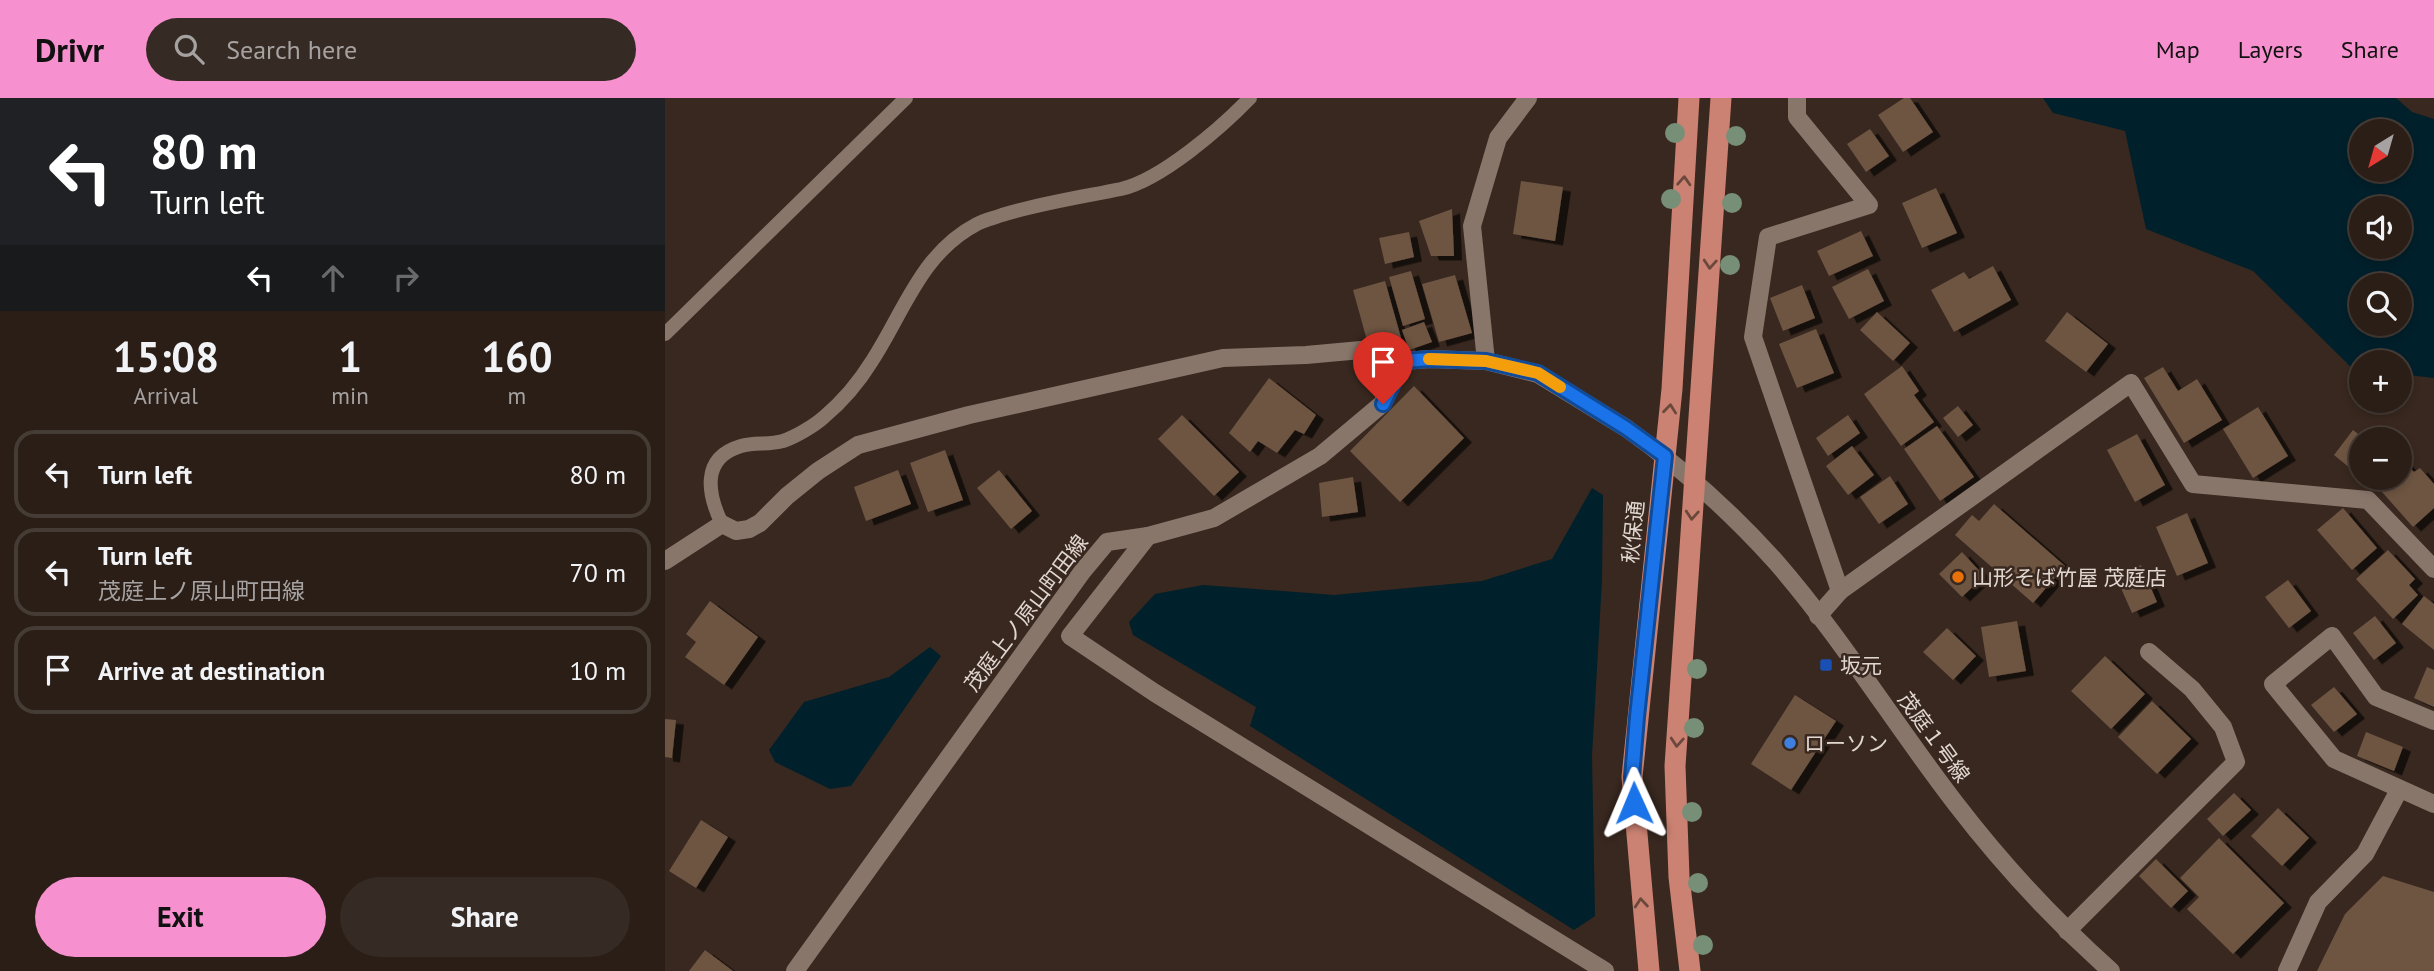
<!DOCTYPE html>
<meta charset="utf-8">
<style>
body{margin:0;font-family:"PT Sans","Noto Sans JP",sans-serif;background:#362b24;color:#f1f3f6;height:100vh;display:flex;flex-direction:column;font-size:26px;white-space:nowrap}
*{box-sizing:border-box;margin:0}
p{font-size:23px;color:#a5a2a1}
.icon{flex:none;width:38px;height:38px;fill:none;stroke:currentColor;stroke-width:2;stroke-linecap:round;stroke-linejoin:round}
.map{position:relative;flex:1;overflow:hidden}
.sheet{display:flex;flex-direction:column;background:#2a1e17;width:665px}
.sheet>*{flex:none}
.banner{background:#202124;color:#fff;overflow:hidden}
.needle{width:46px;rotate:217deg}
.buttons{position:absolute;left:1684px;top:21px;display:grid;gap:14px}
.buttons a{display:grid;place-items:center;width:63px;height:63px;border-radius:50%;background:#2a1e17;box-shadow:0 4px 10px #0003,0 0 0 2px #463c36;font-size:35px}
.pin{position:absolute;display:grid;place-items:center;width:60px;height:60px;color:#fff;margin:-72px -30px;border-radius:50% 50% 50% 0;rotate:-45deg;box-shadow:0 0 7px #0007}
.pin .icon{rotate:45deg}
.me{position:absolute;width:77px;margin:-38px;rotate:359deg;stroke-linejoin:round;filter:drop-shadow(0 0 5px #0008)}
.turn{display:flex;align-items:center;gap:24px;height:147px;padding:0 35px;font-size:32px}
.turn .icon{width:91px;height:91px;stroke-width:2.5}
.turn b{display:block;font-size:49px;line-height:60px}
.lanes{display:flex;align-items:center;height:66px;padding:0 35px;background:#0003;justify-content:center;gap:35px;direction:ltr}
.lanes .off{opacity:.35}
.eta{display:flex;justify-content:space-evenly;align-items:center;height:119px;text-align:center}
.eta b{font-size:42px;font-weight:700;line-height:49px}
.cta{display:flex;gap:14px;margin-top:auto;padding:14px 35px}
.cta a{flex:1;height:80px;border-radius:42px;background:#f790ce;color:#111;font-size:28px;font-weight:700;line-height:80px;text-align:center}
.cta a+a{background:#362b24;color:#f1f3f6}
ul{padding:0;list-style:none}
li{display:flex;align-items:center;gap:21px;height:88px;margin:0 14px 10px;padding:0 21px;border:4px solid #463c36;border-radius:21px}
li div{flex:1}
li b{display:block;font-size:26px}
li em{font-style:normal}
header{display:flex;align-items:center;gap:42px;box-sizing:border-box;height:98px;padding:0 35px;background:#f790ce;color:#111}
header strong{font-size:33px}
nav{display:flex;gap:38px;margin-inline-start:auto;font-size:24px}
.search{width:490px;height:63px;background:#362b24;display:flex;align-items:center;gap:18px;box-sizing:border-box;padding:0 24px;border-radius:38px;color:#a5a2a1;font-size:26px}
main{display:flex;flex:1;min-height:0}
.map>svg:first-child{display:block}
.water{fill:#00202b;fill-rule:evenodd}
.building{fill:#6e5443;filter:url(#shadow)}
.lines{fill:none;stroke-linecap:round;stroke-linejoin:round}
.lane{stroke:#89766b;stroke-width:14}
.street{stroke:#89766b;stroke-width:18}
.secondary{stroke:#89766b;stroke-width:18}
.highway{stroke:#cb8272;stroke-width:21}
.tree{fill:#778e77}
.oneway{stroke:#6b483c}
.route-casing{stroke:#114b97;stroke-width:18}
.route{stroke:#1a73e8;stroke-width:12}
.slow{stroke:#f59e0b;stroke-width:12}
.food-dot{fill:#e8710a;stroke:#38281f;stroke-width:2.5}
.transit-dot{fill:#1a4fb4;stroke:#38281f;stroke-width:2.5}
.shop-dot{fill:#3f7fe0;stroke:#38281f;stroke-width:2.5}
.labels{text-anchor:middle;dominant-baseline:central;stroke-width:5;stroke-linejoin:round;paint-order:stroke}
.street-label{font-size:21px;fill:#e1d7d1;stroke:#38281f}
.poi-label{font-size:21px;fill:#e1d7d1;stroke:#38281f;text-anchor:start}
</style>
<header>
<strong>Drivr</strong>
<div class="search"><svg class="icon" aria-label="search" viewBox="0 0 24 24"><circle cx="10" cy="10" r="6"/><path d="M15 15l6 6"/></svg>Search here</div>
<nav><a>Map</a><a>Layers</a><a>Share</a></nav>
</header>
<main>
<section class="sheet">
<div class="banner">
<div class="turn"><svg class="icon" aria-label="left" viewBox="0 0 24 24"><path d="M17 20v-9H6M10 6l-5 5 5 5"/></svg><div><b>80 m</b>Turn left</div></div>
<div class="lanes"><svg class="icon" aria-label="left" viewBox="0 0 24 24"><path d="M17 20v-9H6M10 6l-5 5 5 5"/></svg><svg class="icon off" aria-label="ahead" viewBox="0 0 24 24"><path d="M12 20V5M6 11l6-6 6 6"/></svg><svg class="icon off" aria-label="right" viewBox="0 0 24 24"><path d="M7 20v-9h11M14 6l5 5-5 5"/></svg></div>
</div>
<div class="eta">
<div><b>15:08</b><p>Arrival</p></div>
<div><b>1</b><p>min</p></div>
<div><b>160</b><p>m</p></div>
</div>
<ul>
<li><svg class="icon" aria-label="left" viewBox="0 0 24 24"><path d="M17 20v-9H6M10 6l-5 5 5 5"/></svg><div><b>Turn left</b></div><em>80 m</em></li>
<li><svg class="icon" aria-label="left" viewBox="0 0 24 24"><path d="M17 20v-9H6M10 6l-5 5 5 5"/></svg><div><b>Turn left</b><p>茂庭上ノ原山町田線</p></div><em>70 m</em></li>
<li><svg class="icon" aria-label="arrive" viewBox="0 0 24 24"><path d="M6 21V4h12l-3 4 3 4H6"/></svg><div><b>Arrive at destination</b></div><em>10 m</em></li>
</ul>
<div class="cta"><a>Exit</a><a>Share</a></div>
</section>
<div class="map">
<svg width="1769" height="873" viewBox="0 0 1769 873">
<defs>
<filter id="shadow"><feDropShadow dx="8" dy="4.5" stdDeviation="0" flood-color="#0009"/></filter>
</defs>
<rect width="100%" height="100%" fill="#38281f"/>
<g class="water">
<path d="M 1378,0 L 1731,0 L 1747,14 L 1769,21 L 1769,280 L 1734,276 L 1734,264 L 1696,264 L 1696,272 L 1689,272 L 1588,173 L 1481,131 L 1460,33 L 1388,15 ZM 1696,33 L 1734,33 L 1734,72 L 1696,72 ZM 1696,110 L 1734,110 L 1734,149 L 1696,149 ZM 1696,187 L 1734,187 L 1734,226 L 1696,226 Z"/>
<polygon points="927,390 938,397 937,482 927,658 930,818 909,832 585,628 591,609 468,537 464,524 490,496 538,487 669,497 817,483 887,461"/>
<polygon points="265,549 276,558 186,688 165,691 110,664 104,652 139,604 224,579"/>
</g>
<g class="building">
<polygon points="1239,0 1245,0 1268,34 1238,54 1213,17"/>
<polygon points="1205,31 1224,58 1201,74 1182,46"/>
<polygon points="856,83 898,89 890,143 848,136"/>
<polygon points="1271,90 1292,135 1257,150 1237,105"/>
<polygon points="787,111 789,158 766,158 754,123"/>
<polygon points="1196,133 1208,158 1164,178 1152,153"/>
<polygon points="744,134 749,159 720,166 714,140"/>
<polygon points="1328,168 1346,202 1289,234 1266,192 1299,174 1304,181"/>
<polygon points="1203,171 1219,203 1184,221 1167,189"/>
<polygon points="746,173 760,221 738,228 724,179"/>
<polygon points="790,177 807,235 774,244 757,186"/>
<polygon points="720,183 738,247 703,246 688,192"/>
<polygon points="1137,187 1150,220 1118,233 1105,200"/>
<polygon points="1212,214 1245,245 1228,263 1195,232"/>
<polygon points="1402,214 1443,246 1421,274 1380,243"/>
<polygon points="759,224 767,244 744,252 737,232"/>
<polygon points="1151,231 1169,275 1132,290 1114,246"/>
<polygon points="1237,268 1254,293 1249,297 1269,324 1236,348 1199,296"/>
<polygon points="1498,269 1513,293 1532,281 1557,322 1519,345 1479,280"/>
<polygon points="604,280 651,317 639,336 630,332 612,355 593,343 585,354 564,335"/>
<polygon points="749,288 799,340 735,404 685,353"/>
<polygon points="1293,308 1308,327 1293,339 1278,320"/>
<polygon points="1593,309 1623,358 1588,380 1558,331"/>
<polygon points="517,317 574,374 549,398 493,341"/>
<polygon points="1183,317 1195,335 1163,358 1151,340"/>
<polygon points="1272,328 1309,379 1275,403 1239,351"/>
<polygon points="1688,332 1700,341 1696,341 1696,379 1669,357"/>
<polygon points="1472,336 1500,387 1470,404 1442,352"/>
<polygon points="1187,348 1209,377 1183,397 1161,368"/>
<polygon points="280,352 298,402 263,414 245,365"/>
<polygon points="1737,361 1749,374 1755,370 1769,386 1769,410 1748,429 1710,386 1716,380 1734,380 1734,364"/>
<polygon points="233,372 246,406 201,423 189,389"/>
<polygon points="334,372 367,413 346,431 312,390"/>
<polygon points="1225,378 1243,406 1214,426 1195,399"/>
<polygon points="688,379 693,414 657,419 654,385"/>
<polygon points="1329,406 1400,468 1368,505 1290,437 1307,417 1314,423"/>
<polygon points="1678,410 1712,450 1687,472 1652,432"/>
<polygon points="1522,415 1543,465 1512,478 1491,429"/>
<polygon points="1723,452 1750,481 1744,487 1753,497 1728,521 1691,481"/>
<polygon points="1297,454 1319,478 1297,499 1274,476"/>
<polygon points="1476,467 1492,504 1467,515 1451,479"/>
<polygon points="1623,482 1646,513 1624,530 1600,499"/>
<polygon points="1759,498 1769,506 1769,552 1737,526"/>
<polygon points="45,503 93,539 59,587 20,559 31,544 21,536"/>
<polygon points="1710,518 1731,545 1709,562 1688,535"/>
<polygon points="1352,523 1361,573 1324,579 1316,529"/>
<polygon points="1282,530 1311,558 1288,582 1258,554"/>
<polygon points="1440,558 1480,596 1446,631 1406,593"/>
<polygon points="1762,569 1769,572 1769,609 1749,600"/>
<polygon points="1669,589 1692,616 1669,634 1646,607"/>
<polygon points="1130,597 1171,623 1126,692 1086,666"/>
<polygon points="1487,603 1526,641 1492,676 1453,639"/>
<polygon points="0,621 11,622 7,660 0,659"/>
<polygon points="1701,634 1738,649 1729,673 1692,658"/>
<polygon points="1569,695 1586,712 1558,738 1542,721"/>
<polygon points="1613,710 1644,740 1617,768 1586,738"/>
<polygon points="36,722 63,739 31,790 4,773"/>
<polygon points="1554,740 1619,805 1568,856 1522,811 1534,799 1515,780"/>
<polygon points="1491,761 1523,793 1506,810 1474,778"/>
<polygon points="1718,778 1769,794 1769,873 1652,873 1680,816"/>
<polygon points="40,852 68,873 24,873"/>
</g>
<g class="lines">
<g class="lane">
<polyline points="0,236 241,0"/>
<path d="M 57,426 C 43,397 35,360 76,348 C 89,344 104,347 118,343 C 130,339 149,328 159,319 C 178,303 194,284 207,263 C 239,214 256,155 312,126 C 319,122 329,120 337,117 C 376,105 416,99 456,91 C 496,82 556,30 585,0"/>
</g>
<g class="street">
<polyline points="1132,0 1132,19 1204,107 1103,139 1088,239 1175,493 1153,518"/>
<polyline points="821,263 807,128 833,40 863,0"/>
<polyline points="483,438 405,538 490,595 940,873"/>
<polyline points="0,463 57,426 71,433 84,431 95,425 122,398 153,373 193,347 304,317 558,260 641,257 696,252 739,263 765,261 821,263 873,276 961,330"/>
<polyline points="1175,493 1466,285 1528,386 1703,402 1769,471"/>
<polyline points="1769,623 1711,599 1667,538 1608,586 1669,661 1769,706"/>
<polyline points="1402,833 1571,664 1558,629 1527,591 1484,554"/>
<polyline points="130,873 417,474 442,444 483,438 549,420 655,358 717,306 739,263"/>
<polyline points="1622,873 1653,804 1700,756 1734,692"/>
</g>
<path class="secondary" d="M 961,330 C 1016,369 1066,414 1111,464 C 1177,540 1230,627 1291,706 C 1337,766 1390,823 1446,873"/>
<g class="highway">
<polyline points="984,873 967,679 1007,291 1024,0"/>
<polyline points="1025,873 1014,779 1010,668 1056,0"/>
</g>
</g>
<g class="tree">
<circle cx="1010" cy="35" r="10"/>
<circle cx="1071" cy="38" r="10"/>
<circle cx="1006" cy="101" r="10"/>
<circle cx="1067" cy="105" r="10"/>
<circle cx="1065" cy="167" r="10"/>
<circle cx="1032" cy="571" r="10"/>
<circle cx="1029" cy="630" r="10"/>
<circle cx="1027" cy="714" r="10"/>
<circle cx="1033" cy="785" r="10"/>
<circle cx="1038" cy="847" r="10"/>
</g>
<defs><path id="oneway-chevron" d="M-2-3.5L2.5 0L-2 3.5" fill="none" stroke-width="1.6" stroke-linecap="round" stroke-linejoin="round" transform="scale(1.75)"/></defs>
<g class="oneway">
<use href="#oneway-chevron" transform="translate(1019 83) rotate(-87)"/>
<use href="#oneway-chevron" transform="translate(1045 166) rotate(94)"/>
<use href="#oneway-chevron" transform="translate(1005 311) rotate(-84)"/>
<use href="#oneway-chevron" transform="translate(1027 417) rotate(94)"/>
<use href="#oneway-chevron" transform="translate(1012 644) rotate(94)"/>
<use href="#oneway-chevron" transform="translate(976 805) rotate(-95)"/>
</g>
<g class="lines">
<defs>
<polyline id="route" points="718,306 739,263 765,261 821,263 873,275 961,330 1000,358 972,619 967,679 969,705"/>
</defs>
<use href="#route" class="route-casing"/>
<use href="#route" class="route"/>
<polyline class="slow" points="764,261 821,263 873,275 895,289"/>
</g>
<circle class="food-dot" cx="1293" cy="479" r="7"/>
<rect class="transit-dot" x="1154" y="560" width="14" height="14" rx="3.5"/>
<circle class="shop-dot" cx="1125" cy="645" r="7"/>
<g class="labels">
<g class="street-label">
<text transform="translate(968 434) rotate(-84)">秋保通</text>
<text transform="translate(361 515) rotate(-53)">茂庭上ノ原山町田線</text>
<text transform="translate(1269 639) rotate(54)">茂庭１号線</text>
</g>
<g class="poi-label">
<text x="1307" y="479">山形そば竹屋 茂庭店</text>
<text x="1175" y="567">坂元</text>
<text x="1139" y="645">ローソン</text>
</g>
</g>
</svg>
<div class="buttons">
<a><svg class="needle" viewBox="-14 -14 28 28"><path d="M0-13l5 13h-10z" fill="#e53935"/><path d="M0 13l5-13h-10z" fill="#a5a2a1"/></svg></a>
<a><svg class="icon" aria-label="sound" viewBox="0 0 24 24"><path d="M4 9h4l5-4v14l-5-4H4zM17 9q2 3 0 6"/></svg></a>
<a><svg class="icon" aria-label="search" viewBox="0 0 24 24"><circle cx="10" cy="10" r="6"/><path d="M15 15l6 6"/></svg></a>
<a>+</a>
<a>−</a>
</div>
<div class="pin" style="left:718px;top:306px;background:#d93025"><svg class="icon" aria-label="arrive" viewBox="0 0 24 24"><path d="M6 21V4h12l-3 4 3 4H6"/></svg></div>
<svg class="me" style="left:969px;top:705px" viewBox="-20 -20 40 40"><path d="M0-17L14 15 0 8-14 15z" fill="#1a73e8" stroke="#fff" stroke-width="4"/></svg>
</div>
</main>
